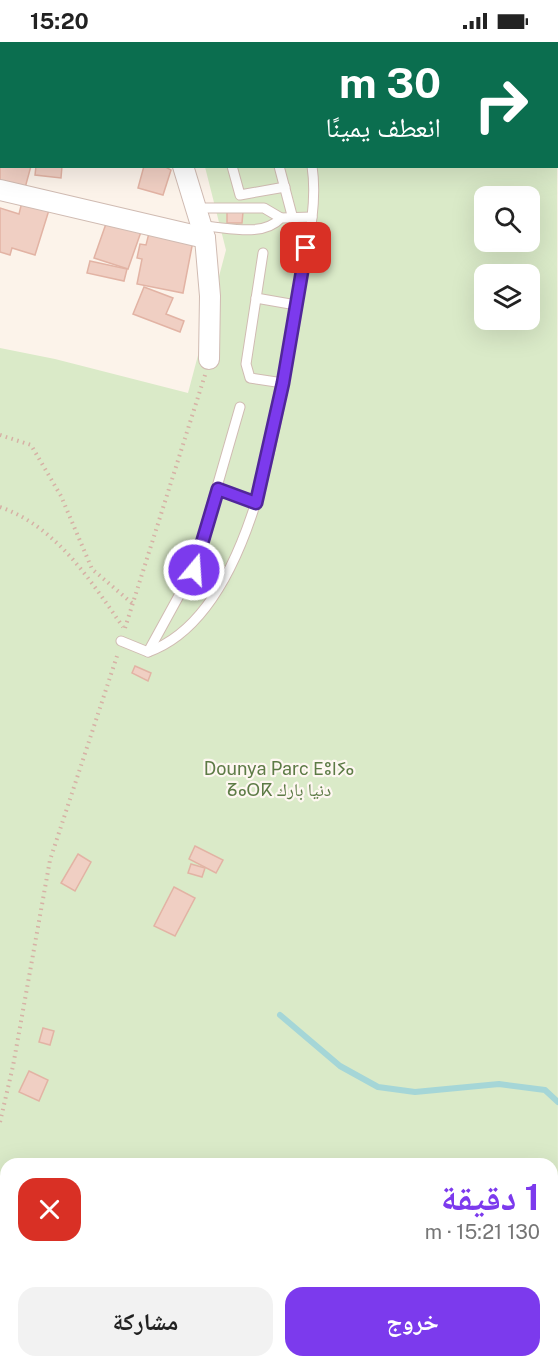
<!DOCTYPE html>
<html lang="ar">
<meta charset="utf-8">
<style>
body{margin:0;font-family:"Public Sans","Noto Naskh Arabic","Noto Sans Tifinagh",sans-serif;background:#f2f2f2;color:#222;direction:rtl;height:100vh;display:flex;flex-direction:column;font-size:22px;white-space:nowrap}
*{box-sizing:border-box;margin:0}
p{font-size:20px;color:#767676}
.icon{flex:none;width:33px;height:33px;fill:none;stroke:currentColor;stroke-width:2;stroke-linecap:round;stroke-linejoin:round}
.map{position:relative;flex:1;overflow:hidden;direction:ltr}
.sheet{position:absolute;left:0px;top:1116px;width:558px;height:210px;display:flex;flex-direction:column;background:#fff;border-radius:18px 18px 0 0;box-shadow:0 6px 24px #0002;direction:rtl}
.sheet>*{flex:none}
.hud{position:absolute;left:0px;top:0px;width:558px;height:126px;box-shadow:0 6px 24px #0002;direction:rtl;background:#0b6e4f;color:#fff;overflow:hidden}
.controls{position:absolute;left:474px;top:144px;display:grid;gap:12px}
.controls a{display:grid;place-items:center;width:66px;height:66px;border-radius:12px;background:#fff;box-shadow:0 6px 24px #0002;font-size:30px}
.pin{position:absolute;display:grid;place-items:center;width:51px;height:51px;color:#fff;margin:-26px;border-radius:12px;box-shadow:0 3px 9px #0006}
.me{position:absolute;width:66px;margin:-33px;rotate:18deg;stroke-linejoin:round;filter:drop-shadow(0 0 4px #0008)}
.turn{display:flex;align-items:center;gap:21px;height:126px;padding:0 18px;font-size:27px}
.turn .icon{width:78px;height:78px;stroke-width:2.5}
.turn b{display:block;font-size:42px;line-height:51px}
.round{display:grid;place-items:center;flex:none;width:63px;height:63px;border-radius:18px;background:#f2f2f2}
.head{display:flex;align-items:center;justify-content:space-between;height:102px;padding:0 18px}
h1{font-size:36px;font-weight:700;line-height:45px;color:#7c3aed}
.button{display:flex;gap:12px;margin-top:auto;padding:12px 18px}
.button a{flex:1;height:69px;border-radius:18px;background:#7c3aed;color:#fff;font-size:24px;font-weight:700;line-height:69px;text-align:center}
.button a+a{background:#f2f2f2;color:#222}
.status{display:flex;justify-content:space-between;align-items:center;height:42px;padding:0 30px;background:#fff;direction:ltr}
.status svg{height:16px;fill:currentColor}
.map>svg:first-child{display:block}
.green{fill:#daeac8;fill-rule:evenodd}
.lines{fill:none;stroke-linecap:round;stroke-linejoin:round}
.stream{stroke:#a5d6d7;stroke-width:6}
.building{fill:#f0cfc3;stroke:#e2b3a4;stroke-width:1.5}
.service-casing{stroke:#d0bbb2;stroke-width:11}
.minor-casing{stroke:#d0bbb2;stroke-width:22}
.path{stroke:#d6b1a5;stroke-width:4;stroke-dasharray:1.5 4.5;stroke-linecap:butt}
.service{stroke:#fff;stroke-width:9}
.minor{stroke:#fff;stroke-width:20}
.route-casing{stroke:#51269a;stroke-width:15}
.route{stroke:#7c3aed;stroke-width:10}
.labels{text-anchor:middle;dominant-baseline:central;stroke-width:4.5;stroke-linejoin:round;paint-order:stroke}
.park-label{font-size:18px;fill:#5d7b46;stroke:#fef7f1}
</style>
<div class="status"><b>15:20</b><svg viewBox="0 0 49 12"><path d="M0 12V9h3v3zM5 12V6h3v6zM10 12V3h3v9zM15 12V0h3v12zM26 1h20v11H26zM47 4h2v5h-2z"/></svg></div>
<div class="map">
<svg width="558" height="1326" viewBox="0 0 558 1326">
<rect width="100%" height="100%" fill="#fcf3ea"/>
<g class="green">
<polygon points="173,0 431,0 439,1 174,2"/>
<path d="M 557,24 L 558,1326 L 0,1326 L 0,306 L 55,317 L 188,351 L 226,208 L 205,125 L 556,124 ZM 484,154 L 530,154 L 530,200 L 484,200 ZM 484,232 L 530,232 L 530,278 L 484,278 ZM 6,1122 L 552,1122 L 552,1320 L 6,1320 Z"/>
</g>
<g class="lines">
<polyline class="stream" points="280,973 340,1024 378,1045 415,1050 499,1042 545,1048 558,1060"/>
</g>
<g class="building">
<polygon points="0,87 2,124 31,124 25,146 0,143"/>
<polygon points="36,124 62,124 61,136 35,133"/>
<polygon points="144,124 164,124 171,128 163,153 138,146"/>
<polygon points="22,160 49,168 35,213 12,206 10,213 0,210 0,166 19,172"/>
<polygon points="227,170 243,170 242,181 227,181"/>
<polygon points="108,176 142,187 128,227 94,216"/>
<polygon points="149,191 193,199 183,251 137,242 142,217 137,216 140,202 146,203"/>
<polygon points="90,219 127,227 124,239 87,231"/>
<polygon points="144,245 173,256 166,272 184,279 180,290 133,272"/>
<polygon points="135,624 151,631 148,639 132,631"/>
<polygon points="195,804 223,818 216,831 189,817"/>
<polygon points="78,812 91,820 75,849 61,841"/>
<polygon points="191,822 205,826 202,835 188,831"/>
<polygon points="174,845 195,856 175,894 154,884"/>
<polygon points="43,986 54,989 50,1003 39,1000"/>
<polygon points="29,1029 48,1038 39,1059 19,1050"/>
</g>
<g class="lines">
<defs>
<g id="service">
<polyline points="199,0 199,2"/>
<polyline points="246,0 247,2"/>
<polyline points="232,124 240,153 285,145"/>
<polyline points="279,124 293,177"/>
<polyline points="197,166 264,166 281,176"/>
<path d="M 202,184 C 228,185 262,196 281,176 L 312,175"/>
<polyline points="263,211 246,322 250,336 283,341"/>
<polyline points="256,256 296,263"/>
<polyline points="218,447 256,461"/>
<path d="M 121,599 L 148,610 C 255,572 280,362 296,264 C 303,219 319,170 312,124"/>
<polyline points="148,610 193,528 240,365"/>
</g>
<g id="minor">
<polyline points="141,0 142,2"/>
<polyline points="183,124 205,196 210,254 209,317"/>
<polyline points="0,148 205,196"/>
</g>
</defs>
<use href="#service" class="service-casing"/>
<use href="#minor" class="minor-casing"/>
<g class="path">
<polyline points="0,393 31,403 61,454 92,527 133,562"/>
<path d="M 0,465 C 57,485 90,538 123,585"/>
<polyline points="125,586 205,333"/>
<polyline points="0,1080 13,1024 50,818 118,611"/>
</g>
<use href="#service" class="service"/>
<use href="#minor" class="minor"/>
</g>
<g class="lines">
<defs>
<polyline id="route" points="194,528 218,447 256,461 283,341 306,206"/>
</defs>
<use href="#route" class="route-casing"/>
<use href="#route" class="route"/>
</g>
<g class="labels">
<g class="park-label">
<text x="279" y="726">Dounya Parc ⴹⵓⵏⵢⴰ<tspan x="279" dy="21">ⵒⴰⵔⴽ دنيا بارك</tspan></text>
</g>
</g>
</svg>
<div class="controls">
<a><svg class="icon" aria-label="search" viewBox="0 0 24 24"><circle cx="10" cy="10" r="6"/><path d="M15 15l6 6"/></svg></a>
<a><svg class="icon" aria-label="layers" viewBox="0 0 24 24"><path d="M12 4l9 5-9 5-9-5zM3 14l9 5 9-5"/></svg></a>
</div>
<div class="pin" style="left:306px;top:206px;background:#d93025"><svg class="icon" aria-label="arrive" viewBox="0 0 24 24"><path d="M6 21V4h12l-3 4 3 4H6"/></svg></div>
<svg class="me" style="left:194px;top:528px" viewBox="-20 -20 40 40"><circle r="17" fill="#7c3aed" stroke="#fff" stroke-width="3"/><path d="M0-11L8 9 0 5-8 9z" fill="#fff"/></svg>
<div class="hud">
<div class="turn"><svg class="icon" aria-label="right" viewBox="0 0 24 24"><path d="M7 20v-9h11M14 6l5 5-5 5"/></svg><div><b>30 m</b>انعطف يمينًا</div></div>
</div>
<section class="sheet">
<div class="head"><div><h1>1 دقيقة</h1><p>130 m · 15:21</p></div><a class="round" style="background:#d93025;color:#fff"><svg class="icon" aria-label="close" viewBox="0 0 24 24"><path d="M6 6l12 12M18 6L6 18"/></svg></a></div>
<div class="button"><a>خروج</a><a>مشاركة</a></div>
</section>
</div>
